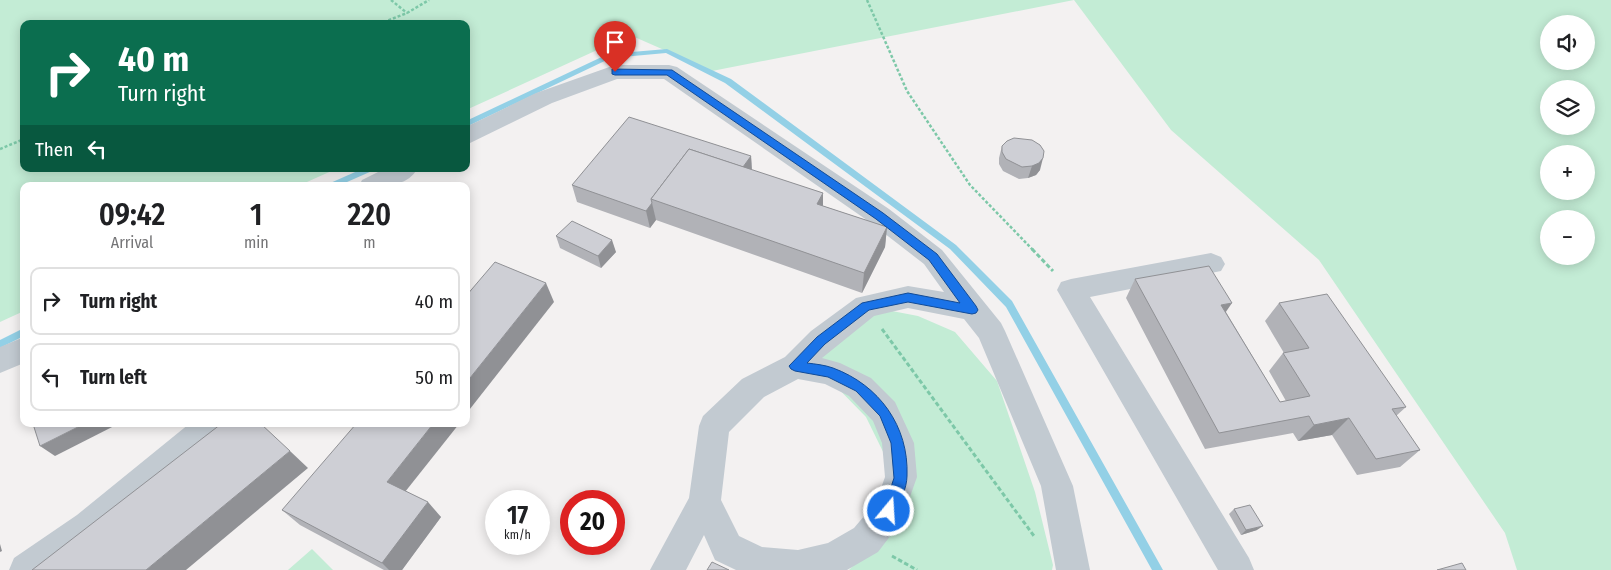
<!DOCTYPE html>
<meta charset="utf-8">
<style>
body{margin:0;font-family:"Fira Sans Condensed",sans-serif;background:#f6f6f6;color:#202124;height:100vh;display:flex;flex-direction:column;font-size:19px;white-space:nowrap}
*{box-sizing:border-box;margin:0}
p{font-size:16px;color:#757577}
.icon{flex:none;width:28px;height:28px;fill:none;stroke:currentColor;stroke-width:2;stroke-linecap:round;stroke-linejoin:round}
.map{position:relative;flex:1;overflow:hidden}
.sheet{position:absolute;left:20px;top:182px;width:450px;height:245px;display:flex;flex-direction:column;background:#fff;border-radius:10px;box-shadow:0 2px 12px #0003}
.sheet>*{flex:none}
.hud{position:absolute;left:20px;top:20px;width:450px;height:152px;border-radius:10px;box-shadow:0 2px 12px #0003;background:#0b6e4f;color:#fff;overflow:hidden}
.fabs{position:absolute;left:1540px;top:15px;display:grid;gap:10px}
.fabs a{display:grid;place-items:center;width:55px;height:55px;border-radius:50%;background:#fff;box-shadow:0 2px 12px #0003;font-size:25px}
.speed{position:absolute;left:485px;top:490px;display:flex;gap:10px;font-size:25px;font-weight:700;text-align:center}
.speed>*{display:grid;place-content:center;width:65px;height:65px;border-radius:50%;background:#fff;box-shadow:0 2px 12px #0003;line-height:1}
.speed small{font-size:12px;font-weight:400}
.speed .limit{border:8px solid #d22;background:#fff;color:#111}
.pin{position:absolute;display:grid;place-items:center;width:42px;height:42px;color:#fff;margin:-51px -21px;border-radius:50% 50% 50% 0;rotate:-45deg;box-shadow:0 0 5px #0007}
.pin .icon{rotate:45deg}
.me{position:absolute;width:55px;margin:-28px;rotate:18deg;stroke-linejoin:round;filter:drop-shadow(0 0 4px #0008)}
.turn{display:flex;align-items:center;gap:18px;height:105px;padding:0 15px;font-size:22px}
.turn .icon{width:65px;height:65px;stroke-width:2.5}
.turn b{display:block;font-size:35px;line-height:42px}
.then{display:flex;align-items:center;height:48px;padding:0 15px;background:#0003;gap:10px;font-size:19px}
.eta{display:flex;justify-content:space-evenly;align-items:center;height:85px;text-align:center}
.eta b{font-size:30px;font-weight:600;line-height:35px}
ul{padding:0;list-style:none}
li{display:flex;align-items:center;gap:15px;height:68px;margin:0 10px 8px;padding:0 5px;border:2px solid #e0e0e0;border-radius:10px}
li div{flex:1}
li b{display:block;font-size:19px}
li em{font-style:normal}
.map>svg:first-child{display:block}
.green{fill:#c3ecd5;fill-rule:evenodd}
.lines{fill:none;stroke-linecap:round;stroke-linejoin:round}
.stream{fill:#93d0e6;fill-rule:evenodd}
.path-far1{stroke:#7dc8a8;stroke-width:2.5;stroke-dasharray:3 2;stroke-linecap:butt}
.path{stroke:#7dc8a8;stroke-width:3;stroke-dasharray:4.5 2.5;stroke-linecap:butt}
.minor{fill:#c2cad1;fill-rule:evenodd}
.wall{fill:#b1b2b7}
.shaded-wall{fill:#909195}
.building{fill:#cecfd5;stroke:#909195}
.route{fill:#1a73e8;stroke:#114b97}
</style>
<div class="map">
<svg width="1611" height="570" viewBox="0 0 1611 570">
<rect width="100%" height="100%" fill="#f3f1f1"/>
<g class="green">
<path d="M 0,0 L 1611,0 L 1611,570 L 1517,570 L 1505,533 L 1319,260 L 1171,130 L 1074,0 L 712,71 L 630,35 L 466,110 L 466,24 L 24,24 L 24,169 L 336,169 L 298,186 L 24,186 L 24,311 L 0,322 ZM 1549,24 L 1586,24 L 1586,61 L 1549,61 ZM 1549,89 L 1586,89 L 1586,126 L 1549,126 ZM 1549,154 L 1586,154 L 1586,191 L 1549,191 ZM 1549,219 L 1586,219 L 1586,256 L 1549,256 Z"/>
<polygon points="866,306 918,316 955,332 997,381 1035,492 1053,565 1052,570 849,570 885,533 891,468 866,417 823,373 821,340"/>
<polygon points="312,549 333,570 288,570"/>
</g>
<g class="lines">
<g class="stream">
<polygon points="667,49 731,79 956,245 1012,301 1163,570 1152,570 1006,307 950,249 725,83 666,53 611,58 466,127 466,121 608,54"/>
<polygon points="362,169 373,169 372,171 338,186 327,186 328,184"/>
<polygon points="24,328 24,336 0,348 0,340"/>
</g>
<g class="path-far1">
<polyline points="391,0 407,13"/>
<polyline points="867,0 907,91 970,185 1033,250"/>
<polyline points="379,24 407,13 429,0"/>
<polyline points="0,149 24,139"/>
</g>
<g class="path">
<polyline points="1032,249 1053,271"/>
<polyline points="882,329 1034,536"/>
<polyline points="892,556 917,570"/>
</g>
<g class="minor">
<path d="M 615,65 L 669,65 L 677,67 L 889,209 L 942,250 L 1001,323 L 1005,331 L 1073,486 L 1090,570 L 1056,570 L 1041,486 L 979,338 L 964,319 L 908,308 L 874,316 L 822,358 L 840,363 L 871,378 L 895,402 L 914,443 L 917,477 L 901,522 L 878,552 L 847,570 L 736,570 L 715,560 L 704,535 L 686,570 L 650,570 L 689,498 L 699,426 L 703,416 L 742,379 L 785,357 L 811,331 L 856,298 L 908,286 L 944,292 L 924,264 L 871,223 L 664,79 L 617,79 L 552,103 L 466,145 L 466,127 L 536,93 ZM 798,379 L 825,384 L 849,396 L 873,421 L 882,443 L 885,477 L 876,502 L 854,528 L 828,543 L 798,550 L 762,547 L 739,536 L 721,500 L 729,432 L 764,397 Z"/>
<path d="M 384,169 L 417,169 C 406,189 379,186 359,186 L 362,180 Z"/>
<polygon points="1211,253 1221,257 1225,264 1221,271 1090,297 1249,558 1254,570 1218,570 1057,290 1061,282 1071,279"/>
<polygon points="24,337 24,363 0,373 0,347"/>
<polygon points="189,424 226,424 222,434 101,537 55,570 9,570 14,558 77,515"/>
</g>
</g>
<g class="wall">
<polygon points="1002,146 1040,170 1036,175 1028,178 1019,179 1003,171 999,164 999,158"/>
<polygon points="751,156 752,170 823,193 823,206 887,227 885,247 862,293 656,220 650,228 577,202 572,185"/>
<polygon points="556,236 616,252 601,268 560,248"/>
<polygon points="1135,279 1226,312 1280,402 1286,401 1269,371 1283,353 1284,353 1265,321 1279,303 1406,407 1396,416 1420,450 1400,467 1357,475 1332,435 1298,441 1293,433 1205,449 1126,298"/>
<polygon points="406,491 441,517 402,570 384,570 300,525 282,510"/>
<polygon points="1234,509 1257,530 1241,535 1229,514"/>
</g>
<g class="shaded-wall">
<polygon points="751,156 752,173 741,170"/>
<polygon points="1043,158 1040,170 1036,175 1028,178 1032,166"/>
<polygon points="823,193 823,213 817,204"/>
<polygon points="652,203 656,220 650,228 646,211"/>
<polygon points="887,227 885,247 862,293 864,273"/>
<polygon points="612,240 616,252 601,268 598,256"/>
<polygon points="546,283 554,302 466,414 466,383"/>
<polygon points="1232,303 1219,322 1221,305"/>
<polygon points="1349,418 1332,435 1298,441 1314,425"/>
<polygon points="84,424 118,424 55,456 40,446"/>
<polygon points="433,424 459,424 401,497 387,482"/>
<polygon points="290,451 308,468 186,570 146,570"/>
<polygon points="428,502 441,517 402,570 389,570 382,563"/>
<polygon points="1263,526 1257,530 1241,535 1246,530"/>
<polygon points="0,544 2,551 0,552"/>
</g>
<g class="building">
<polygon points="629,117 751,156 743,167 689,149 651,199 652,203 646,211 572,185"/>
<polygon points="1014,138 1032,140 1040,145 1044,151 1043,158 1039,163 1032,166 1022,167 1006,159 1002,152 1002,146 1007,141"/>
<polygon points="689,149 823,193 817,204 887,227 864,273 651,199"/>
<polygon points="572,221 612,240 598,256 556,236"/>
<polygon points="495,262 546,283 466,383 466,296"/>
<polygon points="1209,266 1232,303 1221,305 1280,402 1310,396 1283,353 1309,348 1279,303 1327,294 1406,407 1392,409 1420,450 1376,459 1349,418 1314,425 1309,416 1219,433 1135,279"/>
<polygon points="33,424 84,424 40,446"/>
<polygon points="221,424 261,424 290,451 146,570 32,570"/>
<polygon points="356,424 433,424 387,482 428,502 382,563 282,510"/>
<polygon points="1250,505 1263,526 1246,530 1234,509"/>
<polygon points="712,562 729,570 707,570"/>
<polygon points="1462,563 1466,570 1437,570"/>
</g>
<path class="route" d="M 612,69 L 672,70 L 883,213 L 937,254 L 976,306 L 978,310 L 976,313 L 972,314 L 908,302 L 869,310 L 825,344 L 807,363 C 815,364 825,365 833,368 C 879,385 909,426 907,476 C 907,488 899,505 894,516 L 889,518 L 885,516 L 883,511 L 894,478 L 891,443 L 880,416 L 856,391 L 828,377 L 795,371 L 791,369 L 789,366 L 817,337 L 862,303 L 908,293 L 960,303 L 929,260 L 876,219 L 667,75 L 615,75 L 612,74 Z"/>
</svg>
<div class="fabs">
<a><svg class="icon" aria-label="sound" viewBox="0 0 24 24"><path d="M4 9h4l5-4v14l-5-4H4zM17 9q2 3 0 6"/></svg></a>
<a><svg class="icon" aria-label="layers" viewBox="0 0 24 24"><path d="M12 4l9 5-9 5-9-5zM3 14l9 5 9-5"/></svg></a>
<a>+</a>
<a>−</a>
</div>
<div class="speed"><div>17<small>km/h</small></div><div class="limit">20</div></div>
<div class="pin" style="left:615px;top:72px;background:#d93025"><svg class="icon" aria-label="arrive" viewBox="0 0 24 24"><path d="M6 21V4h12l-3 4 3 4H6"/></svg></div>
<svg class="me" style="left:889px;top:511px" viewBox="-20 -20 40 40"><circle r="17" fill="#1a73e8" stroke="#fff" stroke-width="3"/><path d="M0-11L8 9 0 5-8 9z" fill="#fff"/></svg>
<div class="hud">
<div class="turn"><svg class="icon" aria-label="right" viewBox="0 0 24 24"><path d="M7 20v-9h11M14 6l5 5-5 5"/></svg><div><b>40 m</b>Turn right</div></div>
<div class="then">Then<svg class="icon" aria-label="left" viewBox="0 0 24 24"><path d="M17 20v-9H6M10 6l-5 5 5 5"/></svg></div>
</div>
<section class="sheet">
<div class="eta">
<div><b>09:42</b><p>Arrival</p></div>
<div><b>1</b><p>min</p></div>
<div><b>220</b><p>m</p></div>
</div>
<ul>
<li><svg class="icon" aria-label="right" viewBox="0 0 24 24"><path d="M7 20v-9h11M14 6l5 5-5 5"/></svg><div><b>Turn right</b></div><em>40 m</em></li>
<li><svg class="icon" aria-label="left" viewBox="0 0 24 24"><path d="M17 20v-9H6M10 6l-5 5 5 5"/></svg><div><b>Turn left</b></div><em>50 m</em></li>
</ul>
</section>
</div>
